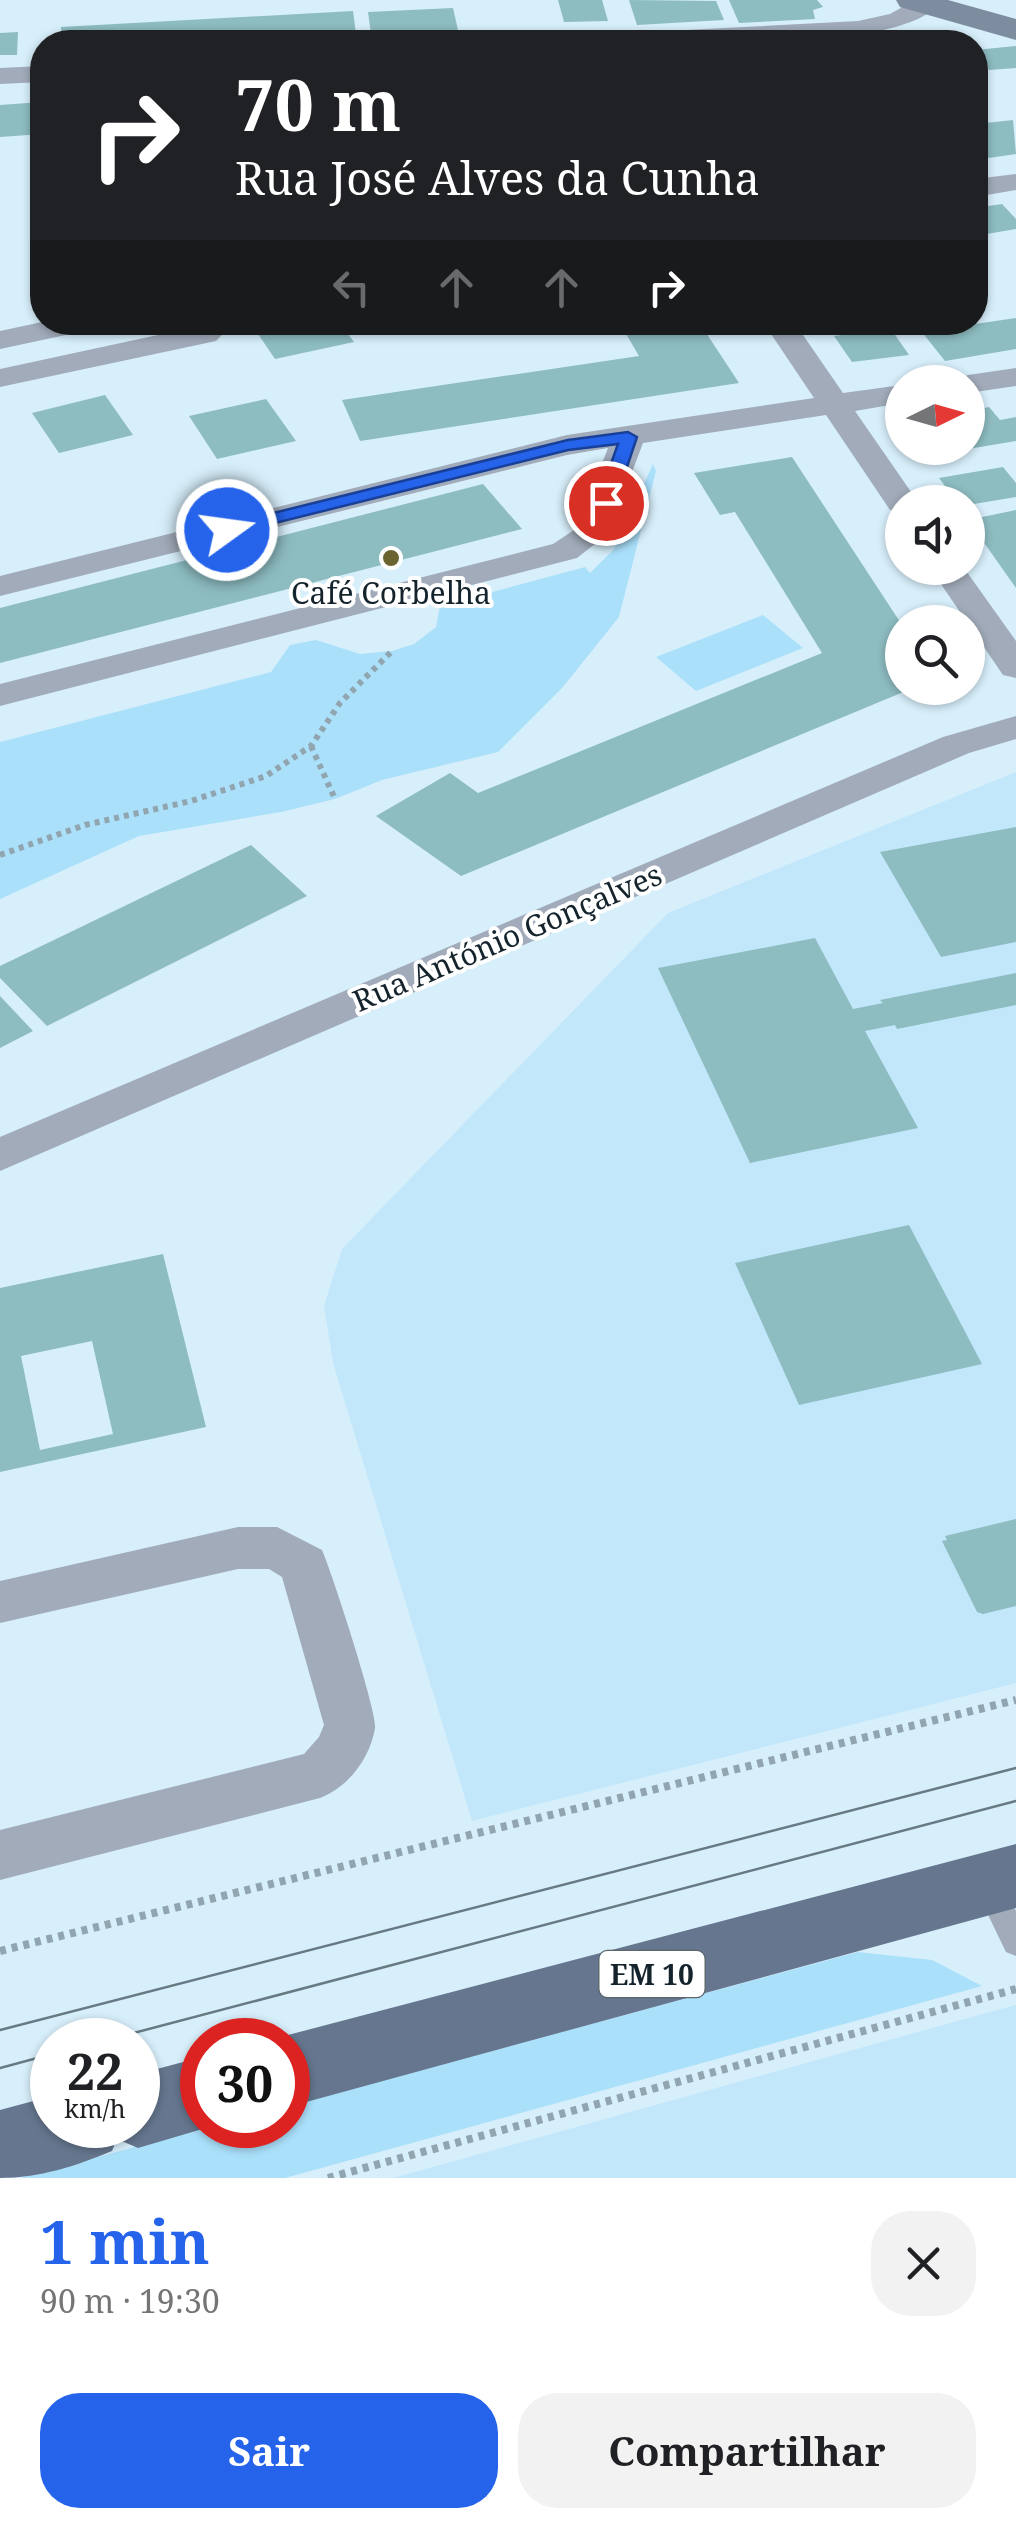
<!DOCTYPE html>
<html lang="pt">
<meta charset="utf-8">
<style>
body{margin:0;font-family:"Noto Serif",serif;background:#f2f2f2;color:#202124;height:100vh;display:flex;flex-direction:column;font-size:38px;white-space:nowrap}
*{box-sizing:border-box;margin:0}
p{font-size:32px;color:#757577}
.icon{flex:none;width:55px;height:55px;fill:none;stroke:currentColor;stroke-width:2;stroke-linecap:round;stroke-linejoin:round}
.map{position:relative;height:2178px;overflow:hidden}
.sheet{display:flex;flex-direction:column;background:#fff;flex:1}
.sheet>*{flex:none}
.guide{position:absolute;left:30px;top:30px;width:958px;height:305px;border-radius:40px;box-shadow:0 2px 8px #0004;background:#202124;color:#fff;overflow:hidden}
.needle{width:65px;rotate:85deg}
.controls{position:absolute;left:885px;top:365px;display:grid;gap:20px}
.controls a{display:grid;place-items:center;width:100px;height:100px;border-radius:50%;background:#fff;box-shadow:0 2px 8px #0004;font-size:50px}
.speed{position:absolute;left:30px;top:2018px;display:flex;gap:20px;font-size:50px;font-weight:700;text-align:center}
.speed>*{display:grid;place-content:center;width:130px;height:130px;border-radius:50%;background:#fff;box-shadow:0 2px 8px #0004;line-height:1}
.speed small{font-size:25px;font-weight:400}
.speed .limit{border:15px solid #d22;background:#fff;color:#111}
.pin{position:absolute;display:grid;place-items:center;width:85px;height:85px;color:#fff;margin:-42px;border:5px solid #fff;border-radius:50%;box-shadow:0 2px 10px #0007}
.me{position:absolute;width:110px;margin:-55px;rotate:76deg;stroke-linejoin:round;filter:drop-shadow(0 0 8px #0008)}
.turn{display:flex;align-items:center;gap:35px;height:210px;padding:0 40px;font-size:45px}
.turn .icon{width:130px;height:130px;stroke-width:2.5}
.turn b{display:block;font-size:70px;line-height:85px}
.lanes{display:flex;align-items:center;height:95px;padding:0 40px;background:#0003;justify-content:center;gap:50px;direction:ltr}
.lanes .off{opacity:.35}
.round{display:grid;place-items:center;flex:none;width:105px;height:105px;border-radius:40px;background:#f2f2f2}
.head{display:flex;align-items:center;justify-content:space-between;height:170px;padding:0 40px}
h1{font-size:60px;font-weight:700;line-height:75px;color:#2563eb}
.primary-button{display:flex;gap:20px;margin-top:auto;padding:20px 40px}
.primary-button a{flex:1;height:115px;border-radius:40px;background:#2563eb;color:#fff;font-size:40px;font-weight:700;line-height:115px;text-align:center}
.primary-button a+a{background:#f2f2f2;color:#202124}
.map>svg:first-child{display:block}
.built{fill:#c2e7fb}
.green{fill:#abe0fb}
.building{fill:#8dbcc1;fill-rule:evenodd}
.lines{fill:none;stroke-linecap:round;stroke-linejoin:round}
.path-far1{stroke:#90a5af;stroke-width:6;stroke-dasharray:5 5;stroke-linecap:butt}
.path{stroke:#90a5af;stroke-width:8;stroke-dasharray:6 6;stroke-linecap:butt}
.service{fill:#a1abb9;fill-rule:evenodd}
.minor{fill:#a1abb9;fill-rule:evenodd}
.secondary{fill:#7e8ca0;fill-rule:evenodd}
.primary{fill:#65768e;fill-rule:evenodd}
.tram{stroke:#677a83;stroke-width:2.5}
.route{fill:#2563eb;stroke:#184099;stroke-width:2.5}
.poi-dot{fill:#6c6430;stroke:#fff;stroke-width:4}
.labels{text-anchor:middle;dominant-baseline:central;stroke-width:8;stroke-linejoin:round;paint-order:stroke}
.shield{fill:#fff;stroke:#5b666b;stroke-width:2.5}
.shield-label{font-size:28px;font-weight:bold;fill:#15242c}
.poi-label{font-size:30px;fill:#15242c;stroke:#fff}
.street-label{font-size:30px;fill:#15242c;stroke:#fff}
</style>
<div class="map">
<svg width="1016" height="2178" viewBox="0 0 1016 2178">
<rect width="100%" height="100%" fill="#d7effb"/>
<g class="built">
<polygon points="1016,772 1016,1683 472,1821 333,1363 324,1306 342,1249 668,913"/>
<polygon points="1016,2005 1016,2178 393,2178 997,2010"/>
</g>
<g class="green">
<polygon points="653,464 656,471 619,617 563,687 498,752 382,780 335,799 281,812 139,836 0,899 0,742 271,672 290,645 316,640 360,654 392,651 414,644 436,627 440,606 585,567 590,573 614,549"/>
<polygon points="763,615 803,648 696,691 656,657"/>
<polygon points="858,1952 932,1960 982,1986 285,2178 20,2178 216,2125 288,2125 288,2106"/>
</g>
<g class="building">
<polygon points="558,0 602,0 608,21 564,22"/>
<polygon points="629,0 716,1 724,20 637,25"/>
<polygon points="729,0 817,0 823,7 813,10 815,19 739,23"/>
<polygon points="453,8 458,30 371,34 368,12"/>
<polygon points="353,11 356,34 195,42 62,42 61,27"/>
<polygon points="18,32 17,55 0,55 0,33"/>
<polygon points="1016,46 1016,68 989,70 975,50"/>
<polygon points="42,102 42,134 0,137 0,105"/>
<polygon points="1013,120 1016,154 989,158 975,141 975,130 981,129 977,124"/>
<polygon points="1002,204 1016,219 1016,229 975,236 975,208"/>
<polygon points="1016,318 1016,349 945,361 914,322 968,325"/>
<polygon points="250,322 339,322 354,342 275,359"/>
<polygon points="619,322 699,322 739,383 360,441 342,400 639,356"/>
<polygon points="891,329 909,355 852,362 834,336"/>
<polygon points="105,395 133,435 59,453 32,413"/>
<polygon points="266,399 296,441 217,459 189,416"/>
<polygon points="989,407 1000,420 1016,417 1016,441 968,449 968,411"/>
<polygon points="913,448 967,448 967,449 920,458"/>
<polygon points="792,457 902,625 902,688 913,688 461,876 376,816 450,773 478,793 822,653 735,512 720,515 694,473"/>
<polygon points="1003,467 1016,483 1016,497 968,505 957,502 939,478"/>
<polygon points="483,484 522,529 0,663 0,608"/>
<polygon points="1016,510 1016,588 968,520"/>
<polygon points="1016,827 1016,942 941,957 880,852"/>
<polygon points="251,845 307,896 47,1026 0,978 0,966"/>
<polygon points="815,938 853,1009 883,1003 880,1000 1016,973 1016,1005 897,1029 895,1025 865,1031 918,1128 750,1163 658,968"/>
<polygon points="0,996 33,1031 0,1048"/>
<polygon points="909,1225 982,1364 799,1405 735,1263"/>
<path d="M 163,1254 L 206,1427 L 0,1472 L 0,1288 ZM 92,1341 L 113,1434 L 40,1450 L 21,1356 Z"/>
<polygon points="1016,1519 1016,1606 983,1614 977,1612 942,1541 947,1540 945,1536"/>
</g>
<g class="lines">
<g class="path-far1">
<polyline points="311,746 335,799"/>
<polyline points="0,855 85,825 191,801 266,776 311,746 340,703 392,651"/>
</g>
<g class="path">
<polyline points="0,1951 1016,1700"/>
<polyline points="328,2178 1016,1989"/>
</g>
<polygon class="service" points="989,1873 999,1877 1016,1911 1016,1956 1006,1952 974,1886 979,1877"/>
<g class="minor">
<path d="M 915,0 L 936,0 L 939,4 C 901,53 659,46 595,42 L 608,34 L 858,21 L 890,14 Z"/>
<polygon points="42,66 42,82 0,84 0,68"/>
<polygon points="1016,174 1016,190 975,197 975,179"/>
<polygon points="42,322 103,322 99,328 0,349 0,331"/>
<polygon points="200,322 234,322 216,341 0,387 0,369 195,327"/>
<polygon points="763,322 794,322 843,393 902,385 902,403 855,411 918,502 902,502 902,513 890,510 826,415 643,443 609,533 577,558 0,706 0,684 553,544 577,528 608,448 567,455 0,596 0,576 567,435 814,398"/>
<polygon points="1016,368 1016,386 968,393 968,382 953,382 968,375"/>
<polygon points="930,568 964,568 1016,641 1016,678 1003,675"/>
<polygon points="1016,716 1016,739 969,753 0,1171 0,1137 943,737"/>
<path d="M 238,1527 L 277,1527 L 322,1550 C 331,1570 378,1714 375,1728 C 370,1759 348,1787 320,1798 L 0,1880 L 0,1830 L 304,1754 L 319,1737 L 324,1725 L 282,1577 L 269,1569 L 238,1569 L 0,1623 L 0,1581 Z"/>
</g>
<polygon class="secondary" points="896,0 948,0 1016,19 1016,40 900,7"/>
<g class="primary">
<polygon points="1016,1844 1016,1908 288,2107 288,2040 275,2040 288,2035"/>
<path d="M 202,2057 L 202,2125 L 216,2125 L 138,2148 L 117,2139 L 112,2151 C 76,2166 39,2178 0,2178 L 0,2110 L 52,2096 L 52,2125 L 138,2125 L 138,2074 Z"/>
</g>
<g class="tram">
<polyline points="0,2030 1016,1768"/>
<polyline points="107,2040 1016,1801"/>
<polyline points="0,2068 52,2054"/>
</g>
</g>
<polygon class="route" points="628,432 637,437 615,503 606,508 597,503 618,444 568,450 227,535 218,530 221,526 568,440"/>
<circle class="poi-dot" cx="391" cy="558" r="10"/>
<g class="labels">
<rect class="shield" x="599.5" y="1951" width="105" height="46" rx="8"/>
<g class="shield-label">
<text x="652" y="1974">EM 10</text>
</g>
<g class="poi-label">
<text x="391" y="592">Café Corbelha</text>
</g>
<g class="street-label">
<text transform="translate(507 937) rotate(-23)">Rua António Gonçalves</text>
</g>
</g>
</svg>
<div class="controls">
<a><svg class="needle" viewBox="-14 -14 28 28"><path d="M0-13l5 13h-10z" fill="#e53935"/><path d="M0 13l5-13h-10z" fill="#757577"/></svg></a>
<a><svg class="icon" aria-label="sound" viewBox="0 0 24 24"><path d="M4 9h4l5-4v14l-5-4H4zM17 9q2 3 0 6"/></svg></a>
<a><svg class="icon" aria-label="search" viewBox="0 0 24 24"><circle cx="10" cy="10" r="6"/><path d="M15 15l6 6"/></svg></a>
</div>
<div class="speed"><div>22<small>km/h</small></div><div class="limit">30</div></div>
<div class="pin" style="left:606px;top:503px;background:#d93025"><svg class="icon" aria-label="arrive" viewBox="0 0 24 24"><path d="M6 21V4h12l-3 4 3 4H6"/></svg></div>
<svg class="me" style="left:227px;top:530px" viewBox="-20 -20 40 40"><circle r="17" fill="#2563eb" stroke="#fff" stroke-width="3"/><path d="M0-11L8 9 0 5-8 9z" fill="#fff"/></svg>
<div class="guide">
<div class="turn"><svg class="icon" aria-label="right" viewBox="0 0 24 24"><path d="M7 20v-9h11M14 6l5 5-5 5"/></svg><div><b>70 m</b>Rua José Alves da Cunha</div></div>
<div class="lanes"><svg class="icon off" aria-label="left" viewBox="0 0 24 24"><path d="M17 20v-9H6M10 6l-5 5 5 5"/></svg><svg class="icon off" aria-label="ahead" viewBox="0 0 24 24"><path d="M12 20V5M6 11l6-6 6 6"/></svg><svg class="icon off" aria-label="ahead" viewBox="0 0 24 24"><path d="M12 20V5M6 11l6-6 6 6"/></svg><svg class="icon" aria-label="right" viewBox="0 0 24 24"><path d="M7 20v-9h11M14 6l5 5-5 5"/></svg></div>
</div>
</div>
<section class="sheet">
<div class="head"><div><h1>1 min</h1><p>90 m · 19:30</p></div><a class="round"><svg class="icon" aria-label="close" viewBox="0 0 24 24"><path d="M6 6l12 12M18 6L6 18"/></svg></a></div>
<div class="primary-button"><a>Sair</a><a>Compartilhar</a></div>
</section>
